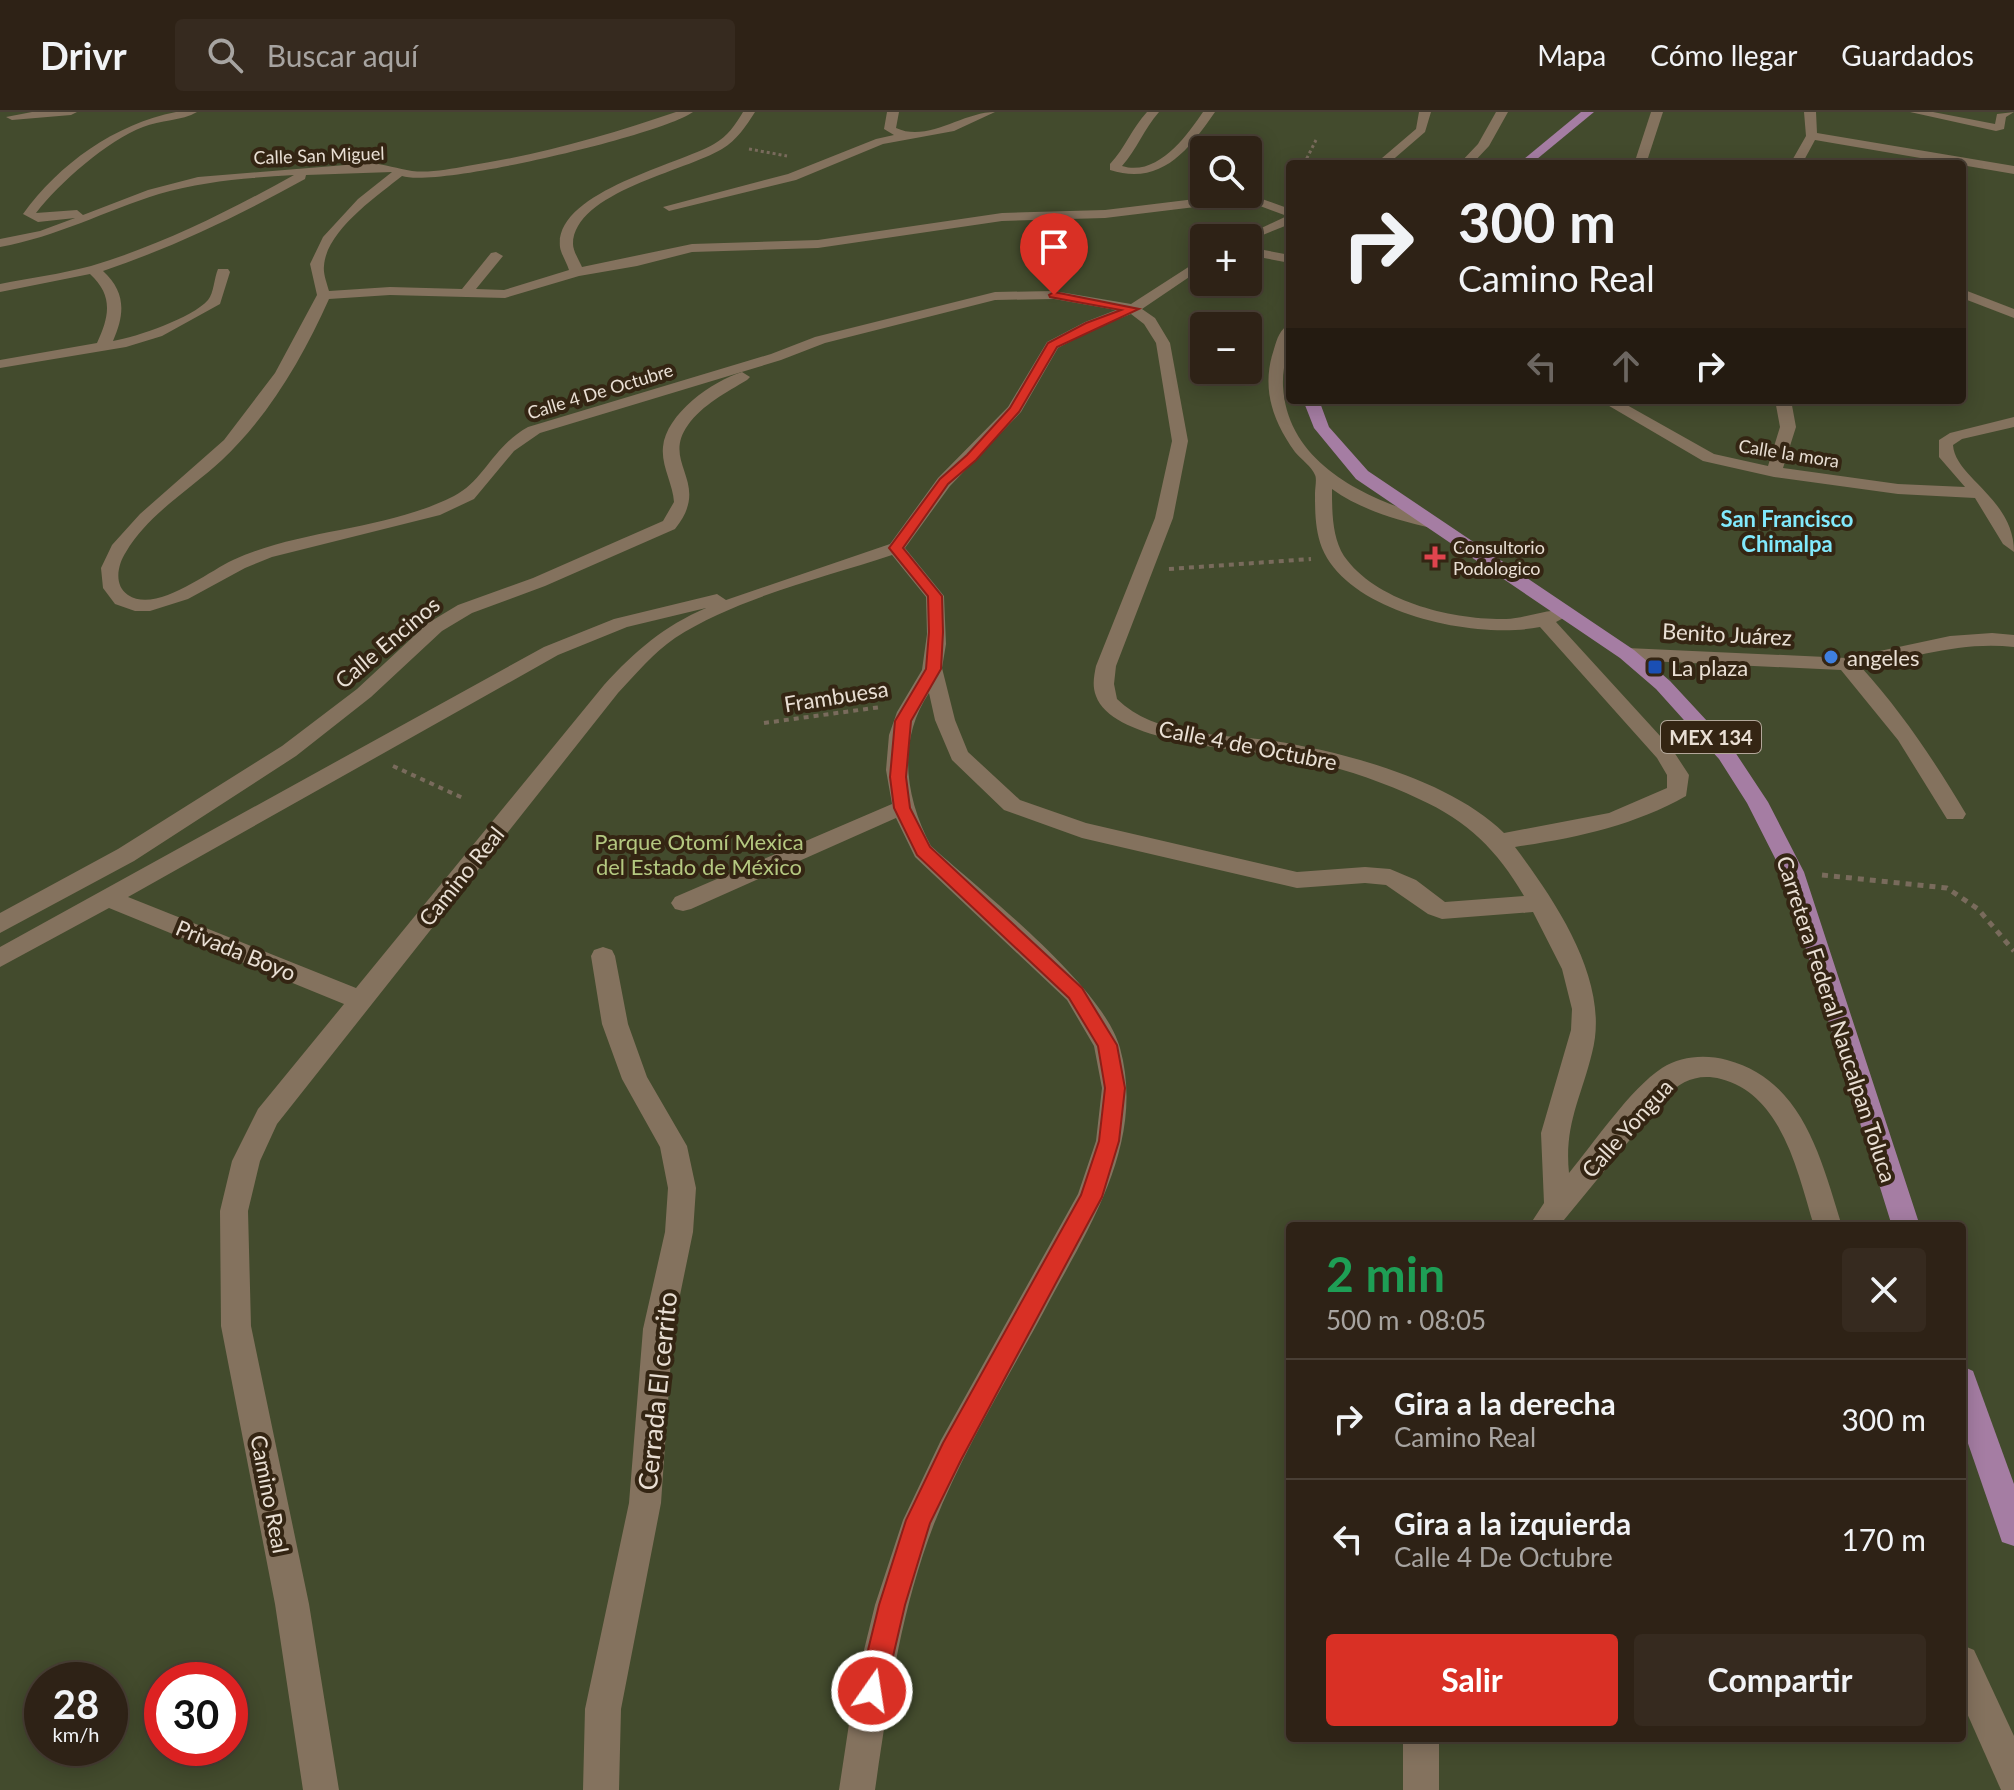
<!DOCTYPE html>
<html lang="es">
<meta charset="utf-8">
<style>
body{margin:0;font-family:Lato,sans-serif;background:#362a1f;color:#f1f3f6;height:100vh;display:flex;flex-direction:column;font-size:30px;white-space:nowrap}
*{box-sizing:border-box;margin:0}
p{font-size:26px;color:#a7a4a1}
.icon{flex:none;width:44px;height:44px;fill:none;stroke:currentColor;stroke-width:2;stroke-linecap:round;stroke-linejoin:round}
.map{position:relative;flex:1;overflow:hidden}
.panel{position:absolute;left:1286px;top:1110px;width:680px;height:520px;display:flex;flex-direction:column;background:#2e2216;border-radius:8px;box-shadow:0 4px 20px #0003,0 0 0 2px #493f35}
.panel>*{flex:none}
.hud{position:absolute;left:1286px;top:48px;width:680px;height:244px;border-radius:8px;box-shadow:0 4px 20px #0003,0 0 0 2px #493f35;background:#2e2216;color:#f1f3f6;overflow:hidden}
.controls{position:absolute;left:1190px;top:24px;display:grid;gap:16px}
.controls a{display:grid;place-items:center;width:72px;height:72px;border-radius:8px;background:#2e2216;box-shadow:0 4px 20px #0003,0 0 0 2px #493f35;font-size:40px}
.speed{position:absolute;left:24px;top:1550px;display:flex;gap:16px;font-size:40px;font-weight:700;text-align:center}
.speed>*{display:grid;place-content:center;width:104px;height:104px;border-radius:50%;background:#2e2216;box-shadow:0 4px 20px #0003,0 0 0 2px #493f35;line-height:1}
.speed small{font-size:20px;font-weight:400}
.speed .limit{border:12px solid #d22;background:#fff;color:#111}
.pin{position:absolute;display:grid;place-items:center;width:68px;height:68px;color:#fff;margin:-82px -34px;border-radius:50% 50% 50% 0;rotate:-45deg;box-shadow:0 0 8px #0007}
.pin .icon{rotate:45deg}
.me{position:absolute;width:88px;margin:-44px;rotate:13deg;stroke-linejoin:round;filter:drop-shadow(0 0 6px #0008)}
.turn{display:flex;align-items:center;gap:28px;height:168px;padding:0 40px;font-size:36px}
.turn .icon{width:104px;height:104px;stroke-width:2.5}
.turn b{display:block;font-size:56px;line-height:68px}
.lanes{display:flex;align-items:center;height:76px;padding:0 40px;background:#0003;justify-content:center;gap:40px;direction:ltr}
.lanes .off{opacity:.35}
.round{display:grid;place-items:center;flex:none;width:84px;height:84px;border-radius:8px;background:#362a1f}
.head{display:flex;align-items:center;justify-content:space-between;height:136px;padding:0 40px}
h1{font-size:48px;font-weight:700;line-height:60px;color:#1e9e55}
.action{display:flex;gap:16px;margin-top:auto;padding:16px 40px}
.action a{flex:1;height:92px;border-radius:8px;background:#d93025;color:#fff;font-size:32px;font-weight:700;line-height:92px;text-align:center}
.action a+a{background:#362a1f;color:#f1f3f6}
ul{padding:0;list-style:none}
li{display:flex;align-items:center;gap:24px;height:120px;padding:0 40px;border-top:2px solid #493f35}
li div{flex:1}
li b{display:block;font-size:30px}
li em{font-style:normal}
header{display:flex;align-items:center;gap:48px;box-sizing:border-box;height:112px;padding:0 40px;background:#2e2216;border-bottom:2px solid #493f35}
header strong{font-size:38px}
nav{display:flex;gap:44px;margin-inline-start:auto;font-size:28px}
.search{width:560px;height:72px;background:#362a1f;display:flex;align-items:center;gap:20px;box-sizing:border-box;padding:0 28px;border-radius:8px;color:#a7a4a1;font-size:30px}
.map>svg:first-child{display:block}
.green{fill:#434b2d;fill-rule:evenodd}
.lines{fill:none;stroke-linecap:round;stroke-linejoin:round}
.path-far2{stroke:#796b5c;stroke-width:3;stroke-dasharray:3 3;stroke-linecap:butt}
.path-far1{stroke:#796b5c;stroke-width:4;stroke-dasharray:5 5;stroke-linecap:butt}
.path{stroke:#796b5c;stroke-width:5;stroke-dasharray:6 6;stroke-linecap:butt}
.minor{fill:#84725e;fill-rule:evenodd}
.major{fill:#a57da3;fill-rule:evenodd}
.route{fill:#d93025;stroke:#8d1f18;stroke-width:2}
.health-dot{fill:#e0444e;stroke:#342513;stroke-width:3}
.shop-dot{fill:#3f7fe0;stroke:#342513;stroke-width:3}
.transit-dot{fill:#1a4fb4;stroke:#342513;stroke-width:3}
.labels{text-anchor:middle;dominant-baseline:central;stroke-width:8;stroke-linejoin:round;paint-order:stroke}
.far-street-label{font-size:18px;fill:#e9dfd4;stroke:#342513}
.far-poi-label{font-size:18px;fill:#e9dfd4;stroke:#342513;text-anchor:start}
.shield{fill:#342513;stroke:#b3a79a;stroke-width:2}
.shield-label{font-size:20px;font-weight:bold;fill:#e9dfd4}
.far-quarter-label{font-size:22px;font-weight:bold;fill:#81e9fc;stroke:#342513}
.street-label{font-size:22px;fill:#e9dfd4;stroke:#342513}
.poi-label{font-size:22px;fill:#e9dfd4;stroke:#342513;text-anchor:start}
.park-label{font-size:22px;fill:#b4c880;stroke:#342513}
.near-street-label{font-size:26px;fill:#e9dfd4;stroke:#342513}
</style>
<header>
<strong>Drivr</strong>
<div class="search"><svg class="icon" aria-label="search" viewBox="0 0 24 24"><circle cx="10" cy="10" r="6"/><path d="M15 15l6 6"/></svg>Buscar aquí</div>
<nav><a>Mapa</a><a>Cómo llegar</a><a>Guardados</a></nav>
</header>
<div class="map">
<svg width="2014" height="1678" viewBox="0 0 2014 1678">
<rect width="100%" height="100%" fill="#3e2e1d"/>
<path class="green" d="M 0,0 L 2014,0 L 2014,1678 L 0,1678 ZM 1204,38 L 1248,38 L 1248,82 L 1204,82 ZM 1290,52 L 1962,52 L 1962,288 L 1290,288 ZM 1204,126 L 1248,126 L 1248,170 L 1204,170 ZM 1204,214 L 1248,214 L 1248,258 L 1204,258 ZM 1290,1114 L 1962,1114 L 1962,1626 L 1290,1626 ZM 42,1568 L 110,1568 L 110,1636 L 42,1636 ZM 162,1568 L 230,1568 L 230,1636 L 162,1636 Z"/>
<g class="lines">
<g class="path-far2">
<polyline points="749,37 787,44"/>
<polyline points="1304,52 1316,28"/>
</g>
<g class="path-far1">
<polyline points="1169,457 1311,447"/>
<polyline points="764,611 881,595"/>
<polyline points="393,654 465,687"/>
</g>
<polyline class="path" points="1822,763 1947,776 1978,797 2014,839"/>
<g class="minor">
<polygon points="32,0 77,0 71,3 12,8 6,5"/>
<path d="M 176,0 L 197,0 C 182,9 160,8 143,15 C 108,28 59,71 36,101 L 77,98 L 83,103 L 148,78 L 198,65 L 370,51 C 385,52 398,57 412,59 C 430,61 450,57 467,54 C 538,43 609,23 676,0 L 693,0 C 661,23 438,76 402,64 C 377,84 326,119 324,154 C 323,162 327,171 329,179 L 390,175 L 462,177 L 491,141 L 496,140 L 503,144 L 476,177 L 504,178 L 569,158 C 567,151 561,142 560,135 C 554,80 678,53 714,32 C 727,25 736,12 743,0 L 755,0 C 746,14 737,28 722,37 C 686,59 574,80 573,132 C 573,139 579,148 582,155 L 692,132 L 818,128 L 1002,101 L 1105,98 L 1228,83 L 1262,87 L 1290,97 L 1290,112 L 1248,129 L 1248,126 L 1240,126 L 1287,104 L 1260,94 L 1228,91 L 1105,106 L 1002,109 L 818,136 L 692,140 L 637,154 L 579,164 L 505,186 L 390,183 L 329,187 C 303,245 269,304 222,348 C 191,377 148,402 126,440 C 118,452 113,473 128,483 C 156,502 207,460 233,448 C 303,416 385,419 454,384 C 484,369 493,334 528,315 L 771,242 L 815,225 L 995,180 L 1054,179 L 1131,192 L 1204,145 L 1204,155 L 1142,197 L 1155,206 L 1170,231 L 1188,329 L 1173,406 L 1116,554 L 1114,572 L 1117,587 C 1155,625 1225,622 1274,629 C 1345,640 1452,669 1504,721 L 1609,701 L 1667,676 L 1667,663 L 1657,646 L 1540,515 C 1477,528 1349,502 1322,436 C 1315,418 1315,399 1315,381 C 1315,376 1317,367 1315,363 C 1312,355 1301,347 1295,340 C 1272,308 1261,275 1274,237 C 1277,227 1280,216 1290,213 C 1290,234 1282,253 1283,274 C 1287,354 1372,390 1437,407 L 1440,411 L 1431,416 C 1397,408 1361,398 1332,377 C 1332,399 1332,425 1344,444 C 1376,490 1453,508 1506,507 C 1524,507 1551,495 1567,499 L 1569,503 L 1556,510 L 1672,637 L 1689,663 L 1686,684 C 1633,714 1575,726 1515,735 C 1556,790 1611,870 1592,941 C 1581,986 1564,1013 1569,1061 C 1593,1032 1631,976 1662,956 C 1681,944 1705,942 1727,948 C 1803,968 1821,1047 1842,1114 L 1814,1114 C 1798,1062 1783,983 1721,967 C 1698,961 1681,969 1665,985 L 1559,1114 L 1529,1114 L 1544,1091 L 1541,1021 L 1571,918 L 1572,897 L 1562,857 L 1533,800 L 1442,807 L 1428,802 L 1386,773 L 1365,771 L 1297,776 L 1082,726 L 1004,698 L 952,648 L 935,608 L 929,581 C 897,629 905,685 931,734 C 981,779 1103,874 1120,936 C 1145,1027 1093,1109 1051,1186 C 1012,1260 965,1334 934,1412 C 901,1497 888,1589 875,1678 L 839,1678 L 854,1579 L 875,1493 L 903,1408 L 941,1328 L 1078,1082 L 1096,1029 L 1102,976 L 1094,934 L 1067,888 L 915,745 L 896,706 L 691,797 L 683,799 L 675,797 L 671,791 L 675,785 L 892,692 L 886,658 L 889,623 L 897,600 L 922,558 L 927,522 L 926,485 L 892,443 C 823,466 736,486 675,526 C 653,541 636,562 618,581 L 277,1012 L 260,1049 L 248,1099 L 251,1214 L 309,1492 L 339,1678 L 303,1678 L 275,1492 L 221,1214 L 220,1099 L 232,1049 L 258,997 L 344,892 L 109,796 L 0,855 L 0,835 L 544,535 L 614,507 L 717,482 L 726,488 L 890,432 L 938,366 L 1008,295 L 1047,230 L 1085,210 L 1116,198 L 1054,187 L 995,188 L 825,231 L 781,248 L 540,321 L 514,339 L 474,387 L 440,403 L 272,445 L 245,456 L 188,487 L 150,499 L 135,499 L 115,492 L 103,476 L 101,456 L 112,433 L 140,402 L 224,328 L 275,261 L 317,183 L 310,152 L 323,125 L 358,87 L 392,60 L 306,63 L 305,67 C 240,103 174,135 103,159 C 126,180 125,202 113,229 C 137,225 192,206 208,188 C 214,181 214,166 218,157 L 228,157 L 230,160 L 220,192 L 162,224 L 126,235 L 0,256 L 0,248 L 97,231 C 109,205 114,184 90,162 L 0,180 L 0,172 C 30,166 61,162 91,154 C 162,133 229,99 294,63 C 248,66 203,69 159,82 C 105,99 56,125 0,135 L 0,127 L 40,119 L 75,106 L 38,110 L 23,102 C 59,52 115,12 176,0 ZM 1131,202 L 1144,212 L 1156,231 L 1172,329 L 1155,406 L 1096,554 C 1094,564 1092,574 1096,584 C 1114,633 1248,637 1293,646 C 1336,654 1379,668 1419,687 C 1468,709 1497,738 1524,784 L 1445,790 L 1416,768 L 1390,757 L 1365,755 L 1297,760 L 1086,711 L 1020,688 L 968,640 L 955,608 L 942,556 L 946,532 L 944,484 L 905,436 L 950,374 L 1021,300 L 1058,236 L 1095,216 ZM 706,496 C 664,514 635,539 604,573 L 356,876 L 128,785 L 558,543 L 627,515 Z"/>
<path d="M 887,0 L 899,0 L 896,16 C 928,31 962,0 995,0 L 954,19 L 883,32 L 796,68 L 669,99 L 663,95 L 788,62 L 876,27 L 894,23 L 884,17 Z"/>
<path d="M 1147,0 L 1159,0 C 1144,17 1137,37 1122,54 C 1157,65 1186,25 1203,0 L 1215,0 C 1188,39 1161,74 1110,58 L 1110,52 C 1125,36 1132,16 1147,0 Z"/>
<polygon points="1419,0 1431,0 1425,20 1388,52 1375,52 1416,17"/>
<polygon points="1496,0 1508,0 1489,34 1472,52 1459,52 1478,32"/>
<polygon points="1651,0 1663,0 1646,52 1634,52"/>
<polygon points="1804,0 1816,0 1817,21 2014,54 2014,62 1815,28 1802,52 1790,52 1806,24"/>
<polygon points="1910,0 1933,0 1995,12 1997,2 2014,0 2006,5 2004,17 1996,19"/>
<polygon points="1248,135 1290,143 1290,151 1248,143"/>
<polygon points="1962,177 2014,197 2014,206 1962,186"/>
<path d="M 742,260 L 750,265 L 747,268 C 727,280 702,293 688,313 C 660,352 713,370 675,417 L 545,474 L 472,501 L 442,519 L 371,585 L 296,644 L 134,749 L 0,821 L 0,801 L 118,737 L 282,634 L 357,577 L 428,511 L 458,493 L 533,466 L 663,409 L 674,390 C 673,372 661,354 663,335 C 666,302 712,269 742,260 Z"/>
<path d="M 1599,288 L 1618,288 L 1714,342 L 1768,354 L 1780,315 L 1775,288 L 1791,288 L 1796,315 L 1783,356 L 1898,372 L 1965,375 L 1939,345 L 1939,328 L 1950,321 L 2014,305 L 2014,315 L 1962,327 L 1953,333 C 1955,366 2014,386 2014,440 L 2003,432 L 1975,386 L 1898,382 L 1774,365 L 1703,349 Z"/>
<path d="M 1992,521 L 2014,523 L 2014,535 C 1960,529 1913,546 1861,555 C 1902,600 1935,650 1966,702 L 1963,707 L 1947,707 L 1898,628 L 1841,558 L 1627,548 L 1617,542 L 1627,536 L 1847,546 L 1950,524 Z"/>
<polygon points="603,835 612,838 615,844 628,912 647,965 687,1034 696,1076 693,1120 673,1217 661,1391 621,1597 619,1678 583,1678 585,1597 629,1391 643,1217 665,1120 668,1076 660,1035 622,967 602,912 591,844 594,838"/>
<polygon points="1962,1533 1974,1538 2014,1624 2014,1678 2001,1678 1962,1590"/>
<rect x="1403" y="1626" width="36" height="52"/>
</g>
<g class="major">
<polygon points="1581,0 1594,0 1531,52 1518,52"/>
<polygon points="1303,288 1319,288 1329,315 1368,359 1634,538 1670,569 1733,637 1768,690 1804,760 1920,1114 1892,1114 1782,760 1747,691 1719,647 1656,577 1620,546 1356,367 1314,316"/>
<polygon points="1962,1254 1973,1259 2014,1372 2014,1434 2002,1430 1962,1314"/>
</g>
</g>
<polygon class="route" points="1054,180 1139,197 1057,235 1019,300 976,348 948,372 903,436 942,484 943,520 941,557 911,609 906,665 910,696 930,735 1082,876 1117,933 1125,976 1119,1029 1102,1085 961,1348 930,1411 905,1493 885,1579 881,1588 872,1592 862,1588 858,1579 879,1493 906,1408 943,1331 1081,1083 1099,1029 1105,976 1098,934 1069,886 917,743 894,696 890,665 895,609 926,557 929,520 928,484 889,436 940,367 967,343 1010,296 1048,231 1086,211 1121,198 1050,185 1049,183"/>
<path class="health-dot" d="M1431 433h8v8h8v8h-8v8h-8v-8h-8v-8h8z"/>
<circle class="shop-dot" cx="1831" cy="545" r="8"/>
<rect class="transit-dot" x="1647" y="547" width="16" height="16" rx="4"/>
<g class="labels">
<g class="far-street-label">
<text transform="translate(319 43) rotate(-2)">Calle San Miguel</text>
<text transform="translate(600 279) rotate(-17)">Calle 4 De Octubre</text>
<text transform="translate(1789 341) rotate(9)">Calle la mora</text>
</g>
<g class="far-poi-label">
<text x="1453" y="435">Consultorio<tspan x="1453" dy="21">Podologico</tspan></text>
</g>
<rect class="shield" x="1661" y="609" width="100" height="32" rx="6"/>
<g class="shield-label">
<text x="1711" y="625">MEX 134</text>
</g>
<g class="far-quarter-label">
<text x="1787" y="406">San Francisco<tspan x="1787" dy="25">Chimalpa</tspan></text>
</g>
<g class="street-label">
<text transform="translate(1727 522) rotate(3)">Benito Juárez</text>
<text transform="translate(387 530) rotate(-40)">Calle Encinos</text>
<text transform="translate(836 584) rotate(-9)">Frambuesa</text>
<text transform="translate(1248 633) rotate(11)">Calle 4 de Octubre</text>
<text transform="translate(461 764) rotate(-51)">Camino Real</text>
<text transform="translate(236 838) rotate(22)">Privada Boyo</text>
<text transform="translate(1837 907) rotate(72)">Carretera Federal Naucalpan Toluca</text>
<text transform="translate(1627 1016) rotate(-48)">Calle Yongua</text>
<text transform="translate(270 1382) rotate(79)">Camino Real</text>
</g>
<g class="poi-label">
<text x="1847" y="545">angeles</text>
<text x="1671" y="555">La plaza</text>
</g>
<g class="park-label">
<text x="699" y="729">Parque Otomí Mexica<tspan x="699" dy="25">del Estado de México</tspan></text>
</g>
<g class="near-street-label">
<text transform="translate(657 1279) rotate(-84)">Cerrada El cerrito</text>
</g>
</g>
</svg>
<div class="controls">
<a><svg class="icon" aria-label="search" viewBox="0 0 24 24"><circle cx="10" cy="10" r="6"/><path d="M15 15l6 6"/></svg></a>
<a>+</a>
<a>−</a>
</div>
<div class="speed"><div>28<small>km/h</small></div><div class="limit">30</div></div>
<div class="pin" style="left:1054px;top:183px;background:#d93025"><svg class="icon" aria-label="arrive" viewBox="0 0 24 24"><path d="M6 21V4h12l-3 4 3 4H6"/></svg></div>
<svg class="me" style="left:872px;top:1579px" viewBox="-20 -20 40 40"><circle r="17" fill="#d93025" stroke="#fff" stroke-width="3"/><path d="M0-11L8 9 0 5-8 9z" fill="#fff"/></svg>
<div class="hud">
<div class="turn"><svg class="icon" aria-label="right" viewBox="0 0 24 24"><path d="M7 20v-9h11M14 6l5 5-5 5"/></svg><div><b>300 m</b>Camino Real</div></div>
<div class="lanes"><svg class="icon off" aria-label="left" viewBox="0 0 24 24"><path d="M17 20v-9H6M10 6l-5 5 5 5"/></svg><svg class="icon off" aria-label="ahead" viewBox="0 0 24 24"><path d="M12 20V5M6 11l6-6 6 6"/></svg><svg class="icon" aria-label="right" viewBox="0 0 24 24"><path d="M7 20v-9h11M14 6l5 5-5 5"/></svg></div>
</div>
<section class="panel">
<div class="head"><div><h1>2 min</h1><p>500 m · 08:05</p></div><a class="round"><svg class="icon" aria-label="close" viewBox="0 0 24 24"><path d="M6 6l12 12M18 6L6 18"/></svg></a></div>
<ul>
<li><svg class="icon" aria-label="right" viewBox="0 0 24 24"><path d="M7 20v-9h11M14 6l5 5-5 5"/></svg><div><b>Gira a la derecha</b><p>Camino Real</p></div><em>300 m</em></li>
<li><svg class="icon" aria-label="left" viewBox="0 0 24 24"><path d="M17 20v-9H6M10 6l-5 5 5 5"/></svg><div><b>Gira a la izquierda</b><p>Calle 4 De Octubre</p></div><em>170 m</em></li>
</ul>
<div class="action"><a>Salir</a><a>Compartir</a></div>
</section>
</div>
